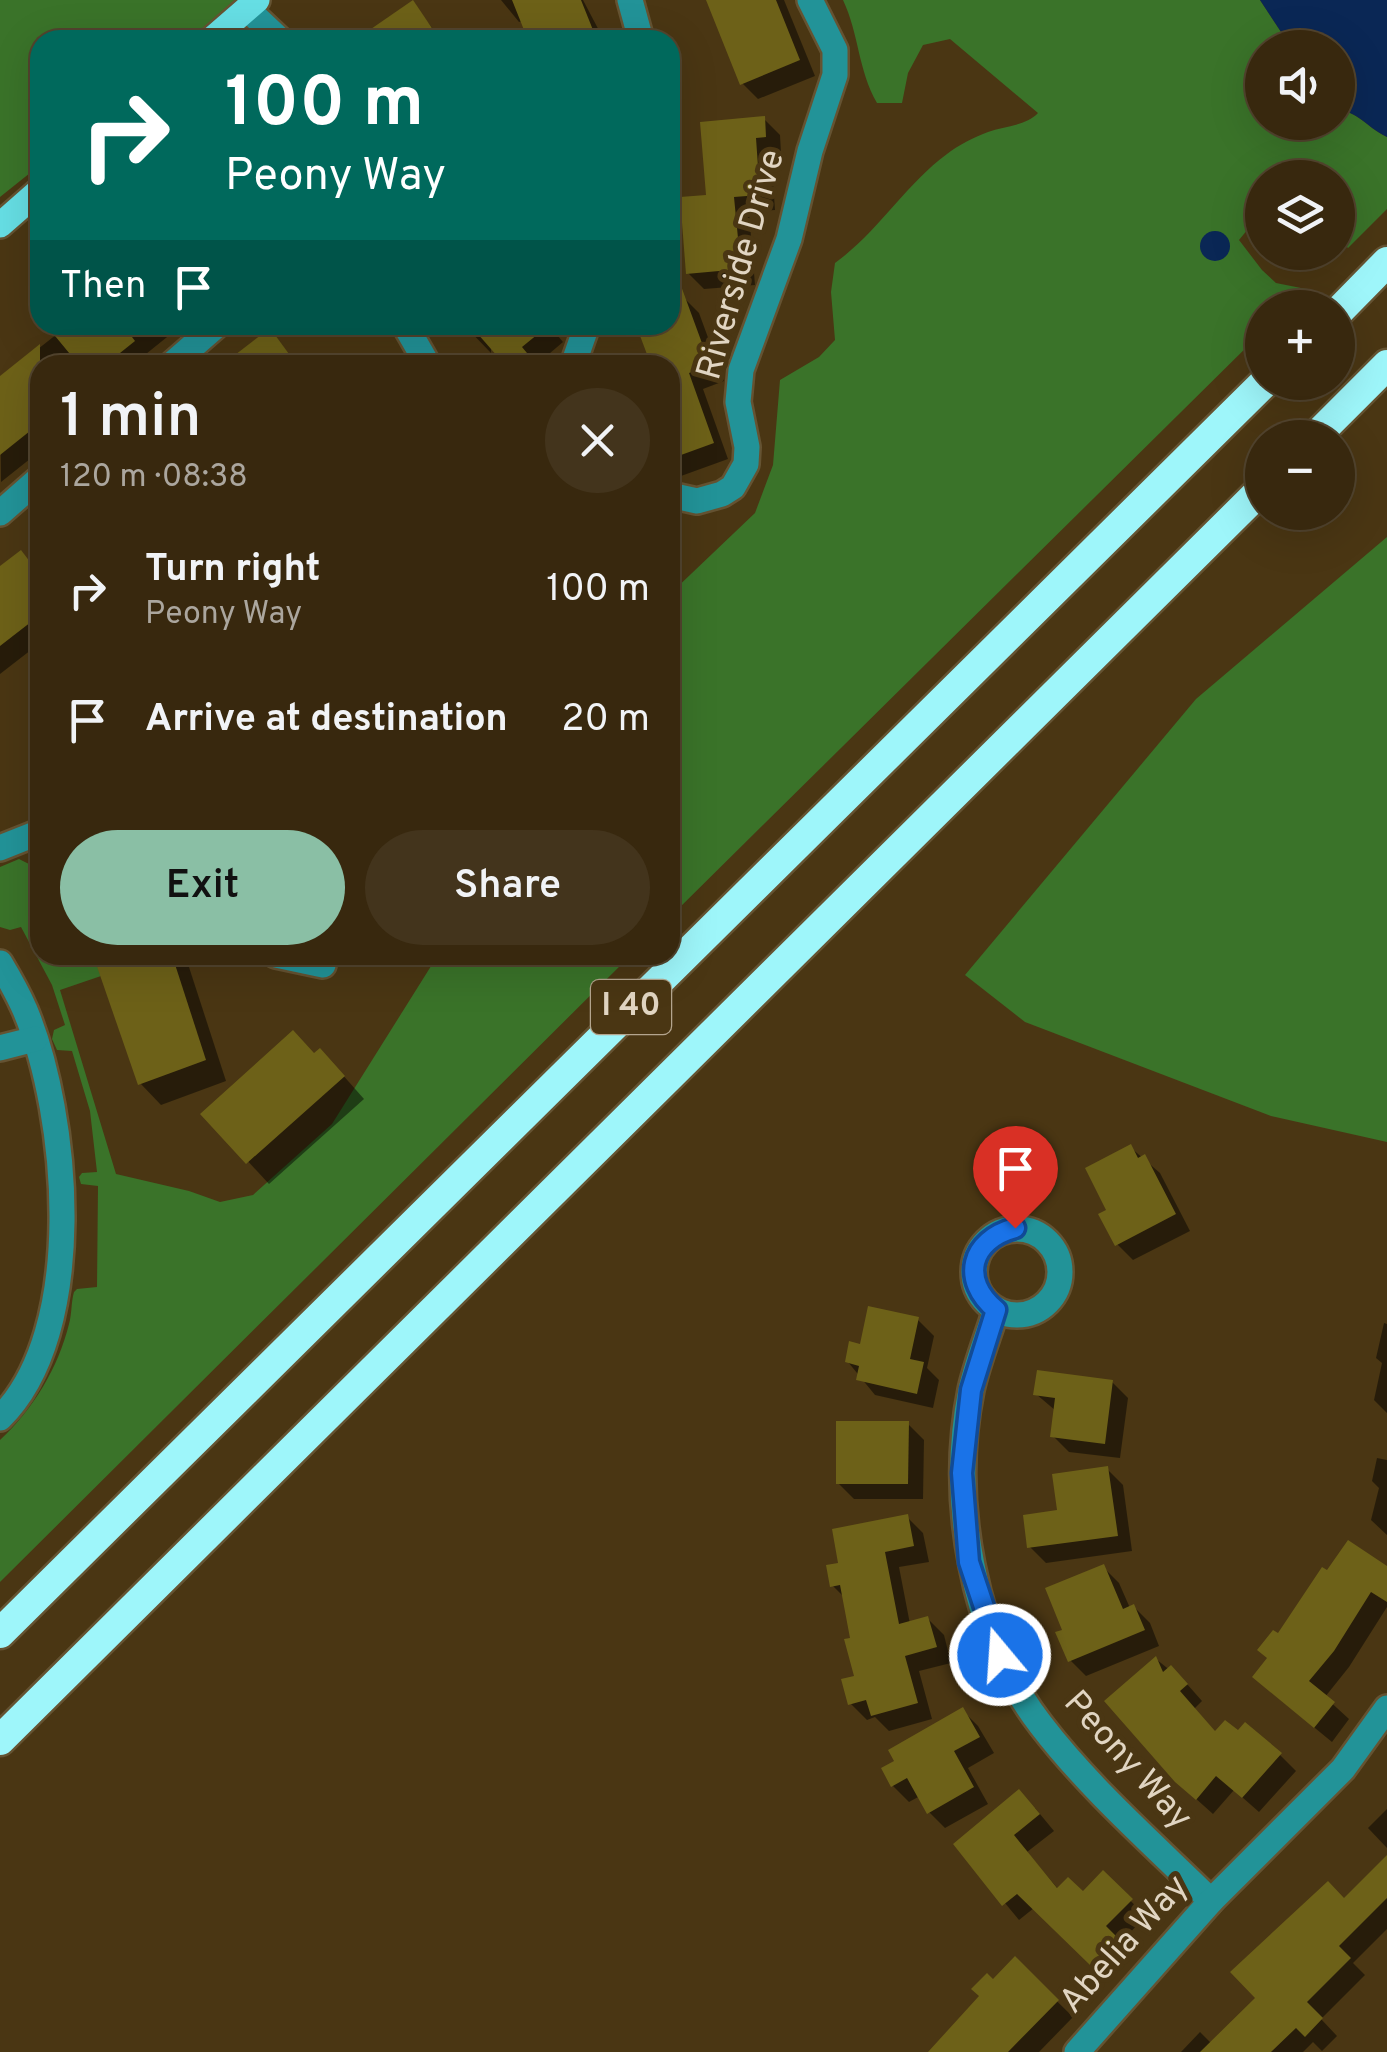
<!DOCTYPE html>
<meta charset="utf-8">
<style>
body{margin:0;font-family:Overpass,sans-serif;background:#43341c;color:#f1f3f6;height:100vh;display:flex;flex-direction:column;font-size:38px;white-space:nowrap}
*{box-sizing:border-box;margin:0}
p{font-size:32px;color:#aba69e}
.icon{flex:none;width:55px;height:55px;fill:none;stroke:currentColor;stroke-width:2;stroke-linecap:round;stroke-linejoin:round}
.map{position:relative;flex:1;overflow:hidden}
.details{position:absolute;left:30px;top:355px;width:650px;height:610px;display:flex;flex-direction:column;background:#38280e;border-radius:30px;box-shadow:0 10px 40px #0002,0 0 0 2px #52442e}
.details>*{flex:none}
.hud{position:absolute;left:30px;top:30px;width:650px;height:305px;border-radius:30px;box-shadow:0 10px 40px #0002,0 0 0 2px #52442e;background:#00695c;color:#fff;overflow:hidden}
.fabs{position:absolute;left:1245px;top:30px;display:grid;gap:20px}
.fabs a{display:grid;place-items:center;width:110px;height:110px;border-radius:50%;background:#38280e;box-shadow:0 10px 40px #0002,0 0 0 2px #52442e;font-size:50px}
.pin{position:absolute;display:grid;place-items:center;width:85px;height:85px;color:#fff;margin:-102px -42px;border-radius:50% 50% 50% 0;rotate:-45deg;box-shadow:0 0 10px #0007}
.pin .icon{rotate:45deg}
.me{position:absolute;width:110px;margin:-55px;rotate:342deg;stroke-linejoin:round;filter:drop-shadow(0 0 8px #0008)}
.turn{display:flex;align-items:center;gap:35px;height:210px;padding:0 30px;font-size:45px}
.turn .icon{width:130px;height:130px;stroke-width:2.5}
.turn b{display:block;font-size:70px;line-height:85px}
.then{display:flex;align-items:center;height:95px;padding:0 30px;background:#0003;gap:20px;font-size:38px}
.round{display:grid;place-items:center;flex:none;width:105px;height:105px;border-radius:52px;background:#43341c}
.headline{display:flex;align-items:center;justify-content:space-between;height:170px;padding:0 30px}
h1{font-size:60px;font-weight:600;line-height:75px}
.action{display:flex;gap:20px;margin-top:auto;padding:20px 30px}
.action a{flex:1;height:115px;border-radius:60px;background:#8abfa5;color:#111;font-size:40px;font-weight:600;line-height:115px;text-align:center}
.action a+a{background:#43341c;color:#f1f3f6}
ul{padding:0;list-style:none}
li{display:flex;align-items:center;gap:30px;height:130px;padding:0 30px}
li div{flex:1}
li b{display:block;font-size:38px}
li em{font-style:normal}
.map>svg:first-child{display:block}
.green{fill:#3a7329}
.water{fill:#0a2755}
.shadow{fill:#0007}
.building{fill:#6d6118}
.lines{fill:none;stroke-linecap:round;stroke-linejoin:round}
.minor-casing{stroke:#655332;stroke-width:30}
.major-casing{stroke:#655332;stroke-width:30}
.highway-casing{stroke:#655332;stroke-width:35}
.minor{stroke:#229398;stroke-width:25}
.major{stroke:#66dee4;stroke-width:25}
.highway{stroke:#9ef6fa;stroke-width:30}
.route-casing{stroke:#114b97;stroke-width:25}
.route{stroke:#1a73e8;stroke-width:18}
.labels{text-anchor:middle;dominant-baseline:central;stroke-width:10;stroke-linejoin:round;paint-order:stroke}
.shield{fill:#4a3613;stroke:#b4a58e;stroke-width:2.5}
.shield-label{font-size:32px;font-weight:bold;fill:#e1d5c2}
.street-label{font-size:35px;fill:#e1d5c2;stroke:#4a3613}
</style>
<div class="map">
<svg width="1387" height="2052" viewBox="0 0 1387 2052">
<rect width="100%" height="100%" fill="#4a3613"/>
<g class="green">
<polygon points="0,0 251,0 200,40 40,40 40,165 0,197"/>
<path d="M 843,0 L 1260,0 L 1291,47 L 1262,48 L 1262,122 L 1338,122 L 1338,105 C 1345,112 1352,113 1359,118 C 1369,125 1375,131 1387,137 L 1387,209 L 1348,248 L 1338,238 L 1338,178 L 1262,178 L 1262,222 L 1248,229 L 1239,240 L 1262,270 L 1276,283 L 1306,289 L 1287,307 L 1262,308 L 1262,332 L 670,917 L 670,594 L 755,513 L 773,465 L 780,380 L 819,357 L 835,340 L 831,292 L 835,263 C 878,232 905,185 947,154 C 958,145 975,137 988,132 C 1004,126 1026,126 1038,113 L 950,39 L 923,45 L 908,73 L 902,103 L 877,103 C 858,70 859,34 843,0 Z"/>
<polygon points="1387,537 1387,1142 1271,1116 1025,1022 965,975 1196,699"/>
<path d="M 19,859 L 31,865 L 36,874 L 40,873 L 40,955 L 93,955 L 101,976 L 60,990 L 116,1174 L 189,1191 L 220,1202 L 253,1195 L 332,1124 L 438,955 L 631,955 L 0,1582 L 0,1440 C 34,1408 58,1368 69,1324 C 72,1313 71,1302 74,1292 L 77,1289 L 97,1287 L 98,1186 L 81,1184 L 79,1177 L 82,1173 L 97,1172 L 90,1111 L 72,1051 L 57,1050 L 52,1039 L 54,1030 L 65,1025 L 52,985 L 21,927 L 10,930 L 0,927 L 0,867 Z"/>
</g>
<g class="water">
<path d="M 1260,0 L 1387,0 L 1387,137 C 1375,131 1369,125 1359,118 C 1352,113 1345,112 1338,105 L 1338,48 L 1291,47 Z"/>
<circle cx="1215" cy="246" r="15"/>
</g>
<g class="shadow">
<polygon points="501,0 583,0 604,40 531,40 523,21 519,22"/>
<polygon points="708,0 784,0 815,76 758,99 742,83"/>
<polygon points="412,3 442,40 367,40"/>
<polygon points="764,119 780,135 781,153 771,153 775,210 749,212 755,285 704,289 688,273 708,197"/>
<polygon points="683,297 699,313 724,381 703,389 728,459 681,476 670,464 670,365 653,365 639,325 670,325 670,301"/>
<polygon points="55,325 182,325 146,354 149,358 140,365 40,365 40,451 1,482 0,379 57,334"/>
<polygon points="464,325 549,325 563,342 536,365 508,365 491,345 491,353"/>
<polygon points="20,553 40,574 40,643 0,674 0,569"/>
<polygon points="96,955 179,955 188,964 226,1081 161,1105 140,1083"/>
<polygon points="315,1056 341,1073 364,1099 269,1184 204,1114"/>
<polygon points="1130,1147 1160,1173 1190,1231 1133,1260 1117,1244 1109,1211"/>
<polygon points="918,1320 934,1336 927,1368 939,1380 933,1408 875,1395 848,1362 862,1346"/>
<polygon points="1384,1323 1387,1324 1387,1413 1374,1400 1382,1363 1376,1358"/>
<polygon points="1112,1382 1128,1398 1120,1458 1069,1452 1053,1436 1056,1411 1036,1394"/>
<polygon points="908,1424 924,1440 923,1499 854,1499 838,1483"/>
<polygon points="1377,1458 1387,1460 1387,1535 1371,1520 1379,1488 1372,1481"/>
<polygon points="1107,1469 1123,1485 1132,1551 1046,1563 1030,1547 1059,1513"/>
<polygon points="907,1517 923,1533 929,1562 899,1567 910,1624 928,1619 944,1635 951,1663 919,1671 932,1719 889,1731 875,1717 867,1720 851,1704 857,1678 853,1640 845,1598 833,1586 841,1565"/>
<polygon points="1103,1567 1119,1583 1130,1608 1134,1607 1150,1623 1159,1646 1086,1676 1070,1660 1066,1631"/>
<polygon points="1387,1569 1387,1607 1349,1667 1325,1697 1349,1719 1332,1742 1271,1692 1269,1659 1278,1637"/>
<polygon points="1156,1659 1187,1684 1202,1701 1194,1709 1216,1734 1280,1755 1296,1771 1259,1812 1234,1790 1213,1814 1194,1797"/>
<polygon points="962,1710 978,1726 994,1753 968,1768 988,1804 945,1828 929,1812 920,1796 909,1802 893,1786 884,1769"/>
<polygon points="1035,1808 1054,1831 1027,1852 1059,1890 1083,1894 1103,1874 1146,1916 1120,1943 1131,1954 1108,1979 1034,1908 1019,1920 956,1844"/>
<polygon points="1387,1809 1387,1848 1368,1828"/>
<polygon points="1387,1858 1387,1929 1353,1963 1365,1975 1321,2019 1337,2036 1322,2051 1313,2042 1303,2052 1181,2052 1200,2032 1212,2044 1259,1998"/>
<polygon points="1015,1960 1073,2017 1039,2052 931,2052"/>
</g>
<g class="building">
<polygon points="413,0 440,40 355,40"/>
<polygon points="512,0 581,0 597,40 528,40"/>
<polygon points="706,0 776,0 800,60 740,85"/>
<polygon points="765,116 766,137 756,138 760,195 734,197 741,269 686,274 680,197 706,195 700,122"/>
<polygon points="673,264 710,365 689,373 714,443 670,459 670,365 651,365 636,325 670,325 670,265"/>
<polygon points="46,325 147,325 132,337 135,341 105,365 79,365"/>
<polygon points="470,325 549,325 522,347 537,365 505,365"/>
<polygon points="270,328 297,365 222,365"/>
<polygon points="40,344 40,423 0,455 0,376"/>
<polygon points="21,550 40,575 40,615 0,646 0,566"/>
<polygon points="93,955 172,955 206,1060 138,1085"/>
<polygon points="293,1030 314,1053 320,1048 345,1076 246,1164 200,1114"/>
<polygon points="1131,1144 1138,1158 1145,1154 1176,1214 1115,1246 1098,1214 1106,1210 1085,1168"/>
<polygon points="868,1306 919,1317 910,1359 924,1362 917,1394 856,1380 859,1366 845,1362 849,1341 860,1344"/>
<polygon points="1037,1370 1113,1380 1105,1444 1050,1437 1055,1398 1033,1395"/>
<polygon points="836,1421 909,1421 908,1484 836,1484"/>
<polygon points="1108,1466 1118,1536 1027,1548 1023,1515 1057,1510 1052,1474"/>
<polygon points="908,1514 914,1546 885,1552 899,1624 928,1616 937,1647 905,1656 918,1703 871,1716 866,1700 848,1705 841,1679 854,1676 844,1639 850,1638 840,1585 830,1587 826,1565 838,1563 832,1529"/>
<polygon points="1348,1540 1387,1566 1387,1602 1371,1592 1334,1651 1309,1681 1335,1702 1314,1728 1252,1677 1267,1658 1257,1650 1273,1630 1278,1633 1322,1567 1327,1570"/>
<polygon points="1104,1564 1123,1609 1134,1604 1145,1630 1068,1662 1055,1632 1062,1630 1045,1588"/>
<polygon points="1156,1656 1163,1672 1171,1665 1188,1684 1180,1691 1215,1731 1225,1720 1238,1730 1245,1722 1282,1753 1242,1798 1216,1776 1196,1800 1175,1782 1104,1701"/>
<polygon points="963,1707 980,1737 954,1751 974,1787 927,1814 907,1778 891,1787 881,1768 894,1761 888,1750"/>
<polygon points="1019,1789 1040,1814 1014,1835 1057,1888 1068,1877 1083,1891 1103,1870 1133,1899 1106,1926 1117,1937 1090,1965 1017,1894 1002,1906 953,1844"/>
<polygon points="1387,1855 1387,1898 1339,1946 1351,1958 1307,2002 1323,2018 1305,2037 1296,2028 1271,2052 1200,2052 1255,1998 1230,1972 1328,1881 1344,1898"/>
<polygon points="1015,1956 1059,2000 1008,2052 928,2052 979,1996 971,1989 987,1973 993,1979"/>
</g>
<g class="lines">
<defs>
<g id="minor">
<polyline points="630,0 641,40"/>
<polyline points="247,9 280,40"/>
<polyline points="405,325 428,365"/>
<polyline points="171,365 217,325"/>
<polyline points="573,365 587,325"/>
<polyline points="670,495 697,501 722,494 733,487 746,464 747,447 738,402 741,370 789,239 810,151 835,75 835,50 810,0"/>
<polyline points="0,513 40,478"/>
<polyline points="0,848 40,832"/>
<polyline points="276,955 323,965"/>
<path d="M 0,963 C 9,978 18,994 25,1010 C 69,1115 88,1332 0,1418"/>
<polyline points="0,1048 35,1039"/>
<circle cx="1017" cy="1272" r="43"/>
<path d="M 996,1310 C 988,1336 977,1363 971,1390 C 949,1499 972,1636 1041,1725 C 1090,1789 1154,1845 1211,1901"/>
<polyline points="1077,2052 1211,1901 1343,1769 1387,1708"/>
</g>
<g id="major">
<polyline points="211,40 257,0"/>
<polyline points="0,225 40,190"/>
</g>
<g id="highway">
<polyline points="1338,312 1387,262"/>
<polyline points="1314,438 1387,365"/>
<polyline points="0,1633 1265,382"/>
<polyline points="0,1740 1262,489"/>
</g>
</defs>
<use href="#minor" class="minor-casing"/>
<use href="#major" class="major-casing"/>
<use href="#highway" class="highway-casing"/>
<use href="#minor" class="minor"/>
<use href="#major" class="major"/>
<use href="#highway" class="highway"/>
</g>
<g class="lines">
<defs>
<path id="route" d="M 1000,1655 L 969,1562 L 962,1473 L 971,1390 L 996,1310 C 960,1280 970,1240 1015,1228"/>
</defs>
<use href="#route" class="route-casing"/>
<use href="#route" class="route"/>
</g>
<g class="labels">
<rect class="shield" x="591" y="980" width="80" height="54" rx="8"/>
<g class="shield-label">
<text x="631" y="1007">I 40</text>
</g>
<g class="street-label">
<text transform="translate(742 265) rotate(-74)">Riverside Drive</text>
<text transform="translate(1127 1761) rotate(48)">Peony Way</text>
<text transform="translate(1125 1945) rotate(-48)">Abelia Way</text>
</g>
</g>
</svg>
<div class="fabs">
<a><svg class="icon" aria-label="sound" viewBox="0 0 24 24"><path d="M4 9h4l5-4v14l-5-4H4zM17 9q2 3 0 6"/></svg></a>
<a><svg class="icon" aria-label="layers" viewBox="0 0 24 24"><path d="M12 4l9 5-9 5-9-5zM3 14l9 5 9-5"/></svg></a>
<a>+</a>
<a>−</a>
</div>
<div class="pin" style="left:1015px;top:1228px;background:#d93025"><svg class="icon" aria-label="arrive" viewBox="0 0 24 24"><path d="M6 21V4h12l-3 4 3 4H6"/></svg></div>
<svg class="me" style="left:1000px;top:1655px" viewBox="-20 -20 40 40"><circle r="17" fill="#1a73e8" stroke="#fff" stroke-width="3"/><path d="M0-11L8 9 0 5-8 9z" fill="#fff"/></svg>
<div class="hud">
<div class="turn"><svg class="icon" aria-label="right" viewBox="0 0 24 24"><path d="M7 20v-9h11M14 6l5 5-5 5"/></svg><div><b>100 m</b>Peony Way</div></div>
<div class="then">Then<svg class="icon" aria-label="arrive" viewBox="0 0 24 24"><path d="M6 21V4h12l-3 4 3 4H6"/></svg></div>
</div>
<section class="details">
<div class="headline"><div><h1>1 min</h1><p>120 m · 08:38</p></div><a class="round"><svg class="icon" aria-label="close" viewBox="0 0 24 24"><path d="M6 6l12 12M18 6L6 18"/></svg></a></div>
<ul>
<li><svg class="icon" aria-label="right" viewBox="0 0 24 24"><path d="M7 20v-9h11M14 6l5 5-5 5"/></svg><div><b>Turn right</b><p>Peony Way</p></div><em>100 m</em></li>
<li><svg class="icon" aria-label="arrive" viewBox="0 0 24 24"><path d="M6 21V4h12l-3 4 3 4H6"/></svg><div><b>Arrive at destination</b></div><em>20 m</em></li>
</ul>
<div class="action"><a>Exit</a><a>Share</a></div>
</section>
</div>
